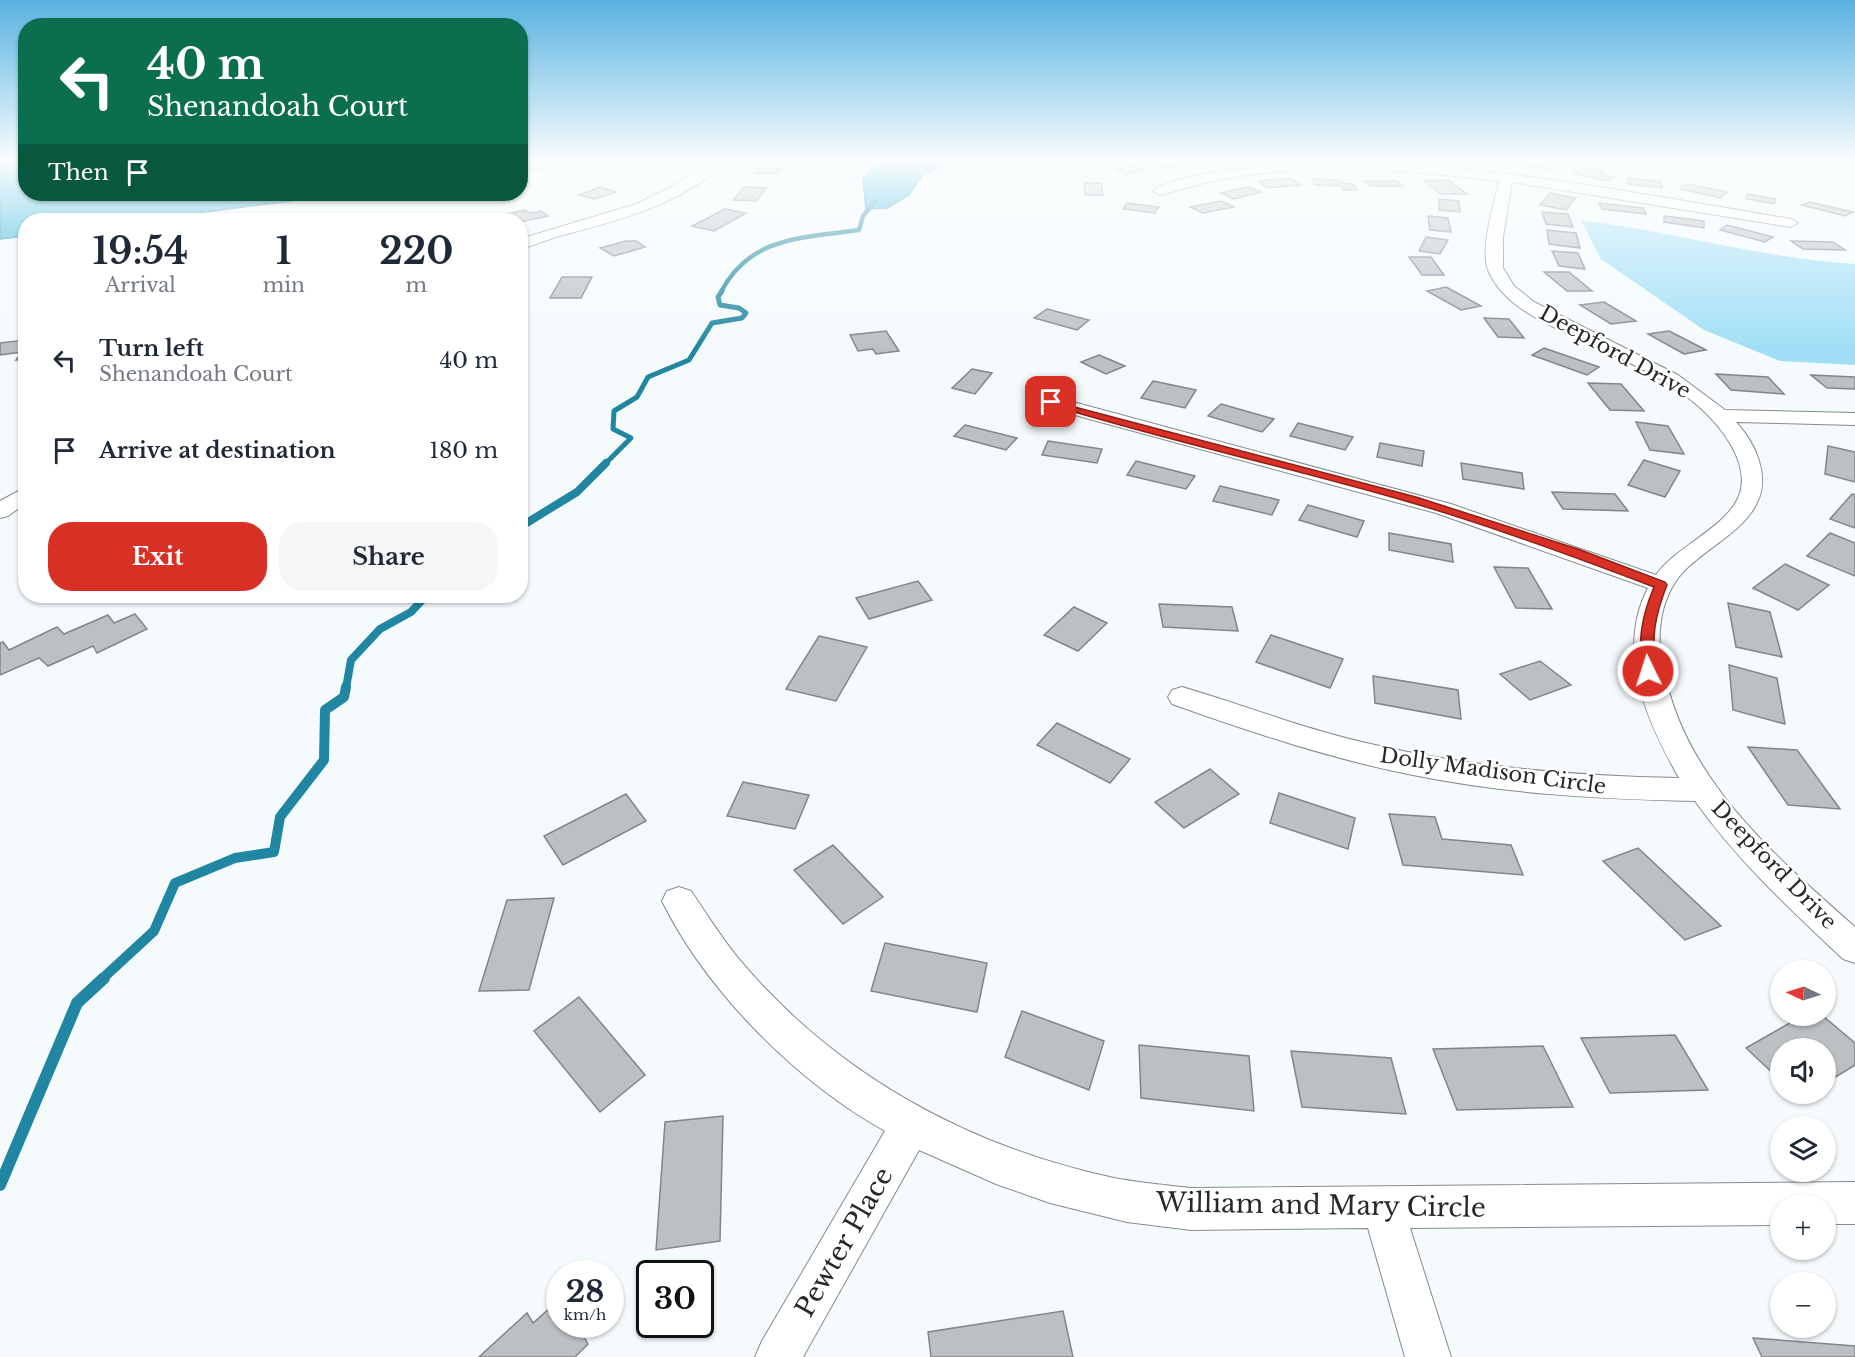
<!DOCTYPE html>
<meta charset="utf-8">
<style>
body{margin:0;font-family:"Libre Baskerville",serif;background:#f6f6f7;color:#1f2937;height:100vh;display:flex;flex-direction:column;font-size:22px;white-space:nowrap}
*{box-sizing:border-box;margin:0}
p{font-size:20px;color:#747a83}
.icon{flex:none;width:33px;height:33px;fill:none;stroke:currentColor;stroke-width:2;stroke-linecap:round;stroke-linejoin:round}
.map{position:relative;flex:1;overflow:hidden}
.side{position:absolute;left:18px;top:213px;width:510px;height:390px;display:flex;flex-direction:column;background:#fff;border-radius:24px;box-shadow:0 2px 4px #0004}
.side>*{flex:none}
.banner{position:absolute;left:18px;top:18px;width:510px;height:183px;border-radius:24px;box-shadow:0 2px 4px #0004;background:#0b6e4f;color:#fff;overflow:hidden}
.needle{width:39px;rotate:274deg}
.fabs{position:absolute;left:1770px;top:960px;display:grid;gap:12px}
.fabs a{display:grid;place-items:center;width:66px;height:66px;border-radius:50%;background:#fff;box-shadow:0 2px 4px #0004;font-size:30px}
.speed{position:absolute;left:546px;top:1260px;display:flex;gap:12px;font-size:30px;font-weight:700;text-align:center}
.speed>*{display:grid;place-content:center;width:78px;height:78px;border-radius:50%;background:#fff;box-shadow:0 2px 4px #0004;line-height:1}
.speed small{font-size:15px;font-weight:400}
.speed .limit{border:3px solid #111;border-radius:9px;background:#fff;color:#111}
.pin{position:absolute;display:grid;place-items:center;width:51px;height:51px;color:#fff;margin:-26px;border-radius:12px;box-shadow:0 3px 9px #0006}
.me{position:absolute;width:66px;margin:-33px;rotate:356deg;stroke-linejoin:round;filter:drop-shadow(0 0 4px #0008)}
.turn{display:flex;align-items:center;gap:21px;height:126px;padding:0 30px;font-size:27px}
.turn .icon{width:78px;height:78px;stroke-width:2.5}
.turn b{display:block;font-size:42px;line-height:51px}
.then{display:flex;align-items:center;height:57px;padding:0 30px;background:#0003;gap:12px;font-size:22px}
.eta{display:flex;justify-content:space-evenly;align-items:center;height:102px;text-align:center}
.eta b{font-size:36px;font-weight:700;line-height:42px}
.primary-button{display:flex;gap:12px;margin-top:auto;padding:12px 30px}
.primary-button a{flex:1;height:69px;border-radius:24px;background:#d93025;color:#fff;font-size:24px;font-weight:700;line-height:69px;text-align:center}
.primary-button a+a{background:#f6f6f7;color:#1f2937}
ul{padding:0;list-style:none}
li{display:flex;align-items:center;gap:18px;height:90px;padding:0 30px}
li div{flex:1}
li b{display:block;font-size:22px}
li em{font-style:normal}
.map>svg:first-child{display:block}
.green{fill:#a1dff6}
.water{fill:#1daed5;stroke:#2086a1;stroke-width:1.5}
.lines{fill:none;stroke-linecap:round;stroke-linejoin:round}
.stream-far4{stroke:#2086a1;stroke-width:4.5}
.stream-far3{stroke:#2086a1;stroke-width:5}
.stream-far2{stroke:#2086a1;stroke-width:8}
.stream-far1{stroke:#2086a1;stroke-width:10}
.stream{stroke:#2086a1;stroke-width:12}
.building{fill:#bbc1c3;stroke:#818688;stroke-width:1.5}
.minor-casing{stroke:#858b8d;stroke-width:2}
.minor{fill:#fff;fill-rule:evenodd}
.route{fill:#d93025;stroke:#8d1f18;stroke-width:1.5}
.labels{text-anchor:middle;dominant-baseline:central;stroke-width:5;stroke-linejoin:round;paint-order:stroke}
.street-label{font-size:21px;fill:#262829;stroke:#fff}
.near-street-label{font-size:26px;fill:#262829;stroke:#fff}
</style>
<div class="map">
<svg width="1855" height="1357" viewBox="0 0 1855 1357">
<rect width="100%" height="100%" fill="#f5fbfd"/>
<path class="green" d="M 1581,220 C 1673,232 1763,258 1855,264 L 1855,365 L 1780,361 L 1704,330 L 1601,259 Z"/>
<g class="water">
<polygon points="0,159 25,159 26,194 347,194 141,220 26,220 25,236 0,239"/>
<polygon points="881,159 953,159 922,176 909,195 887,208 866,209 863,179"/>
</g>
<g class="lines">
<path class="stream-far4" d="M 721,292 C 750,236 803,238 859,230 L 863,216 L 875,201"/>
<polyline class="stream-far3" points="605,464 631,438 613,429 614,411 637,397 648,377 689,360 712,323 742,318 746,313 739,308 720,305 718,297 722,291"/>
<g class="stream-far2">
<polyline points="520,527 577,492 606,463"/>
<polyline points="346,688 351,660 380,629 411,612 426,596"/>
</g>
<polyline class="stream-far1" points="102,979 154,931 175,883 235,858 274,852 280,817 324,760 325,710 344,697 346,687"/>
<polyline class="stream" points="0,1185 77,1003 104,978"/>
</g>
<g class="building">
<polygon points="570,159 570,163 546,165 545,170 520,169 520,163 525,162"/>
<polygon points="769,159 790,161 776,174 754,173"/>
<polygon points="1188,159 1196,164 1163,168 1154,163"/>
<polygon points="1512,159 1553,164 1555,170 1513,165"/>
<polygon points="1132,166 1144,170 1127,175 1115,170"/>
<polygon points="1587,167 1604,171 1599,173 1614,177 1606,181 1574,173"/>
<polygon points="1291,178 1301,185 1267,188 1259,181"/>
<polygon points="1628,178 1661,182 1662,188 1628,184"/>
<polygon points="1313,179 1340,180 1342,183 1353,184 1357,190 1343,190 1341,186 1315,185"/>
<polygon points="1449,180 1467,194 1441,194 1424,181"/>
<polygon points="1365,181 1397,181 1403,186 1370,186"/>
<polygon points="1084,183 1101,183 1103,195 1085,195"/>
<polygon points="1687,184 1727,192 1721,198 1680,189"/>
<polygon points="600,187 616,192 595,199 579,195"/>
<polygon points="744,187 767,188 756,201 733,200"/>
<polygon points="1248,187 1261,192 1234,199 1221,193"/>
<polygon points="1550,193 1575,198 1566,210 1540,205"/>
<polygon points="1747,194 1776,199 1774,204 1746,199"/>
<polygon points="1439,199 1459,201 1460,212 1439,210"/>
<polygon points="1221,201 1234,207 1203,213 1190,207"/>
<polygon points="1810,202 1853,212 1845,216 1802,205"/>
<polygon points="1127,203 1159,207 1155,213 1123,209"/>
<polygon points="1599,203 1643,208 1646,214 1602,209"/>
<polygon points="725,209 746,213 714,231 692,226"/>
<polygon points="524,210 530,213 541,211 548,216 520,222 486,219"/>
<polygon points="1542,212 1568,214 1573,227 1546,224"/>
<polygon points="1428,216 1448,218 1451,232 1430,230"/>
<polygon points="1664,216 1704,221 1704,228 1664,222"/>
<polygon points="1727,225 1773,237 1765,242 1720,230"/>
<polygon points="1547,230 1576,233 1580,248 1549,244"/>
<polygon points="1426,237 1448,240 1440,254 1419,251"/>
<polygon points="626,241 636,241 645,247 614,256 600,248"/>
<polygon points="1791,241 1833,242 1845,250 1803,249"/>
<polygon points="1552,251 1578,253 1585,269 1559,266"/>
<polygon points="1409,257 1431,257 1444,275 1422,275"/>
<polygon points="1544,272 1569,272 1592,291 1567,291"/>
<polygon points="562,277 592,277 581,298 550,298"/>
<polygon points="1446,287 1481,306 1461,310 1427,291"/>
<polygon points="1604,302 1636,321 1611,324 1580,305"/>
<polygon points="1047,309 1089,320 1077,330 1034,318"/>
<polygon points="1484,318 1509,319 1524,338 1498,337"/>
<polygon points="886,331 899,351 876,354 873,349 858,351 850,335"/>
<polygon points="1669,331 1706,350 1684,354 1648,334"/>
<polygon points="26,340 26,359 16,360 22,352 0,355 0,343"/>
<polygon points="1544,348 1599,367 1587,375 1532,355"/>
<polygon points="1099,355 1125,366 1106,374 1081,362"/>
<polygon points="972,369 992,373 975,394 952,388"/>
<polygon points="1716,374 1768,377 1784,394 1731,390"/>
<polygon points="1811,375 1855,377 1855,389 1827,388"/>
<polygon points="1153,381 1196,390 1185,408 1141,398"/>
<polygon points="1588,383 1621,384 1644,411 1610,410"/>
<polygon points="1221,404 1274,419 1262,432 1208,416"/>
<polygon points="1636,422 1668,426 1684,454 1650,450"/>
<polygon points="1298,423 1353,437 1345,450 1290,436"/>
<polygon points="965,425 1017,438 1006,450 954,436"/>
<polygon points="1048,441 1102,449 1097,463 1042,455"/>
<polygon points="1380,443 1424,451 1422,466 1377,457"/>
<polygon points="1828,446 1855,452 1855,482 1825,474"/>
<polygon points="1644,460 1680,471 1665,497 1628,485"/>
<polygon points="1136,461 1195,476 1186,489 1127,475"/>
<polygon points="1461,463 1522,473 1524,489 1463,479"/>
<polygon points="1220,486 1279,500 1272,515 1213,501"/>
<polygon points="1552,492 1615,494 1628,511 1563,509"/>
<polygon points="1852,494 1855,495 1855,528 1830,519"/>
<polygon points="1308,505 1364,521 1357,537 1299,520"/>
<polygon points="1389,533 1451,544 1453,562 1389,550"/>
<polygon points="1830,533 1855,543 1855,576 1807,556"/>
<polygon points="1785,564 1829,585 1798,610 1753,588"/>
<polygon points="1494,567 1528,568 1552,609 1516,608"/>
<polygon points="918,581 932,600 869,619 856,598"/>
<polygon points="1728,603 1770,612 1782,657 1736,647"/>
<polygon points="1159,604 1232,607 1238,631 1163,627"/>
<polygon points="1074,607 1107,623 1078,651 1044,635"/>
<polygon points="135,614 147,629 97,653 93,646 48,666 39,658 0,675 0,643 3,642 9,650 57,627 64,634 108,615 114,623"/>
<polygon points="1271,635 1343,659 1330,688 1256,662"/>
<polygon points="819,636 867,647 836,701 786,689"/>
<polygon points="1540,661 1571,685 1530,700 1500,674"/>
<polygon points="1729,665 1777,678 1785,724 1733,710"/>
<polygon points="1373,676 1458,690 1461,719 1375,703"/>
<polygon points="1057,723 1130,759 1110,783 1037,745"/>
<polygon points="1748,747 1797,750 1840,809 1788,805"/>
<polygon points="1210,769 1239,794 1184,828 1155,802"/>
<polygon points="743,782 809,795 795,829 727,816"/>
<polygon points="1279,793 1355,818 1348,849 1270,823"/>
<polygon points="626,794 646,821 563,865 544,836"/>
<polygon points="1389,814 1435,817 1442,839 1511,845 1523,875 1403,865"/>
<polygon points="833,845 883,897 843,924 794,870"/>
<polygon points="1638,848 1721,926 1685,940 1603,861"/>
<polygon points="554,898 529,990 479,991 507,900"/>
<polygon points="885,943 987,963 977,1012 871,991"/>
<polygon points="579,997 645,1075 600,1112 534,1031"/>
<polygon points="1022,1011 1104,1041 1089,1090 1005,1057"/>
<polygon points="1802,1016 1823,1016 1855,1043 1855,1065 1826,1083 1826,1048 1780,1048 1780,1080 1746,1048"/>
<polygon points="1675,1035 1708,1090 1610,1093 1581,1038"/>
<polygon points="1139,1045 1249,1056 1254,1111 1141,1098"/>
<polygon points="1543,1046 1573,1107 1457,1110 1433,1049"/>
<polygon points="1291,1051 1391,1058 1406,1114 1302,1107"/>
<polygon points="723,1116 720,1241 656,1250 665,1122"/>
<polygon points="560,1299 560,1324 577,1324 588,1344 575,1357 479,1357 527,1313 533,1323"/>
<polygon points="1063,1311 1073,1357 931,1357 928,1332"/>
<polygon points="1753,1338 1855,1346 1855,1357 1762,1357"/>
</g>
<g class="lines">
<defs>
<g id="minor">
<path d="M 713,159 L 726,159 C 689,204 609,223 556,237 C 544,241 532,246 520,249 L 520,239 L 636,204 L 669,188 Z"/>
<path d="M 1322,162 C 1481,162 1635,193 1791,219 L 1798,223 L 1791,227 L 1512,182 L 1503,237 L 1503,268 L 1514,286 L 1534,302 L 1678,375 L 1725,410 L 1855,413 L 1855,425 L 1736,422 C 1746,433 1755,447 1759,461 C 1777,518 1715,539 1683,572 C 1671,585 1663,604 1661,621 C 1658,638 1660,654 1664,670 C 1684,779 1776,857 1855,927 L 1855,963 L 1843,959 C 1790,909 1737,860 1695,801 C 1601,799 1506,794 1413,775 C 1331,759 1251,732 1172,704 L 1168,697 L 1172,690 L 1182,687 C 1247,706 1309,731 1375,745 C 1475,768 1577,776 1679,778 C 1647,721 1615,652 1648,588 L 1436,513 L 1089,419 L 1044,406 L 1041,402 L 1051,396 L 1451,504 L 1656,575 C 1677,545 1729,527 1740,493 C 1745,477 1739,459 1731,445 C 1700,391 1634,365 1581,340 C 1548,324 1503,307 1488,270 C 1480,249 1494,204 1499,181 C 1408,170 1313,162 1223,179 C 1201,183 1181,190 1160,195 L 1153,191 C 1173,172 1291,163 1322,162 Z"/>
<polygon points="26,487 26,503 8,516 0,518 0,501"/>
<path d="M 679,887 L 691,891 C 706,913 721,937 738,958 C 835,1074 968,1147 1114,1178 C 1140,1183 1166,1185 1191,1188 L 1855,1182 L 1855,1224 L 1826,1224 L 1826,1204 L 1780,1204 L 1780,1225 L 1410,1228 L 1451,1357 L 1405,1357 L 1368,1228 L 1191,1230 L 1127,1222 L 1050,1203 L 996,1184 L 919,1150 L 803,1357 L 755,1357 L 762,1341 L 885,1131 C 797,1082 707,992 662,901 L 667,891 Z"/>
</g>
</defs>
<use href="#minor" class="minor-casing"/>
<use href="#minor" class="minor"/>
</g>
<linearGradient id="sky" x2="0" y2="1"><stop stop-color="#57b2e0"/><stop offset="0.46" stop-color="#fafdfe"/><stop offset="1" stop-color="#fafdfe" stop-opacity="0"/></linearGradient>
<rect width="1855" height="349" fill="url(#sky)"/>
<path class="route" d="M 1048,400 L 1416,497 L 1578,549 L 1665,582 L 1667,585 C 1654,618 1652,636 1655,671 L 1648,676 L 1641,671 C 1639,637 1641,618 1654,587 C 1573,556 1492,526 1409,502 C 1289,467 1167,441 1048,404 Z"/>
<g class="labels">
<g class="street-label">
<text transform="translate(1615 352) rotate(29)">Deepford Drive</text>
<text transform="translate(1493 771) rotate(8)">Dolly Madison Circle</text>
<text transform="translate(1774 865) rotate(46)">Deepford Drive</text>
</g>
<g class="near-street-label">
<text transform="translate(1321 1205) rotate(1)">William and Mary Circle</text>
<text transform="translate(844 1242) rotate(-60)">Pewter Place</text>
</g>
</g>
</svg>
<div class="fabs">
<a><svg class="needle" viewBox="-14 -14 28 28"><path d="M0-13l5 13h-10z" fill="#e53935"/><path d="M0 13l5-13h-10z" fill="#747a83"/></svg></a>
<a><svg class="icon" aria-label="sound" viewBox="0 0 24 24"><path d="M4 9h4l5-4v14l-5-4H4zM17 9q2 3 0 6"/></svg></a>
<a><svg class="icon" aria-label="layers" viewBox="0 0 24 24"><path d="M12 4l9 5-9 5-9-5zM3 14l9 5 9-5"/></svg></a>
<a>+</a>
<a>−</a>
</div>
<div class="speed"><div>28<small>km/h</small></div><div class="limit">30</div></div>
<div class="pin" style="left:1051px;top:402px;background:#d93025"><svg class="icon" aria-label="arrive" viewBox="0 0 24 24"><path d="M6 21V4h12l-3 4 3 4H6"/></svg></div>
<svg class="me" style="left:1648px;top:671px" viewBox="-20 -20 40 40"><circle r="17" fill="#d93025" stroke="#fff" stroke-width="3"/><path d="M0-11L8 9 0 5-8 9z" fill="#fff"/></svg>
<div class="banner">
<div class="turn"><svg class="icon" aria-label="left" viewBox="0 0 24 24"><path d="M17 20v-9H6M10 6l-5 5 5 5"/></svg><div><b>40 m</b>Shenandoah Court</div></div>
<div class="then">Then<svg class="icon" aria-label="arrive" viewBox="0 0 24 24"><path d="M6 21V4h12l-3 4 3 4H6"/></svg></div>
</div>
<section class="side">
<div class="eta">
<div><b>19:54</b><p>Arrival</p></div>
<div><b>1</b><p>min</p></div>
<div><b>220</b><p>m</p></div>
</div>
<ul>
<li><svg class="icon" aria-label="left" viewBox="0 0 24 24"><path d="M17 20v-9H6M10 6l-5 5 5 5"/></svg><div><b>Turn left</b><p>Shenandoah Court</p></div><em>40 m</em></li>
<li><svg class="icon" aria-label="arrive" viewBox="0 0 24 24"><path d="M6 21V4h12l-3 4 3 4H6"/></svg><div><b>Arrive at destination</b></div><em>180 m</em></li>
</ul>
<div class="primary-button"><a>Exit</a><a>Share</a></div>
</section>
</div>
